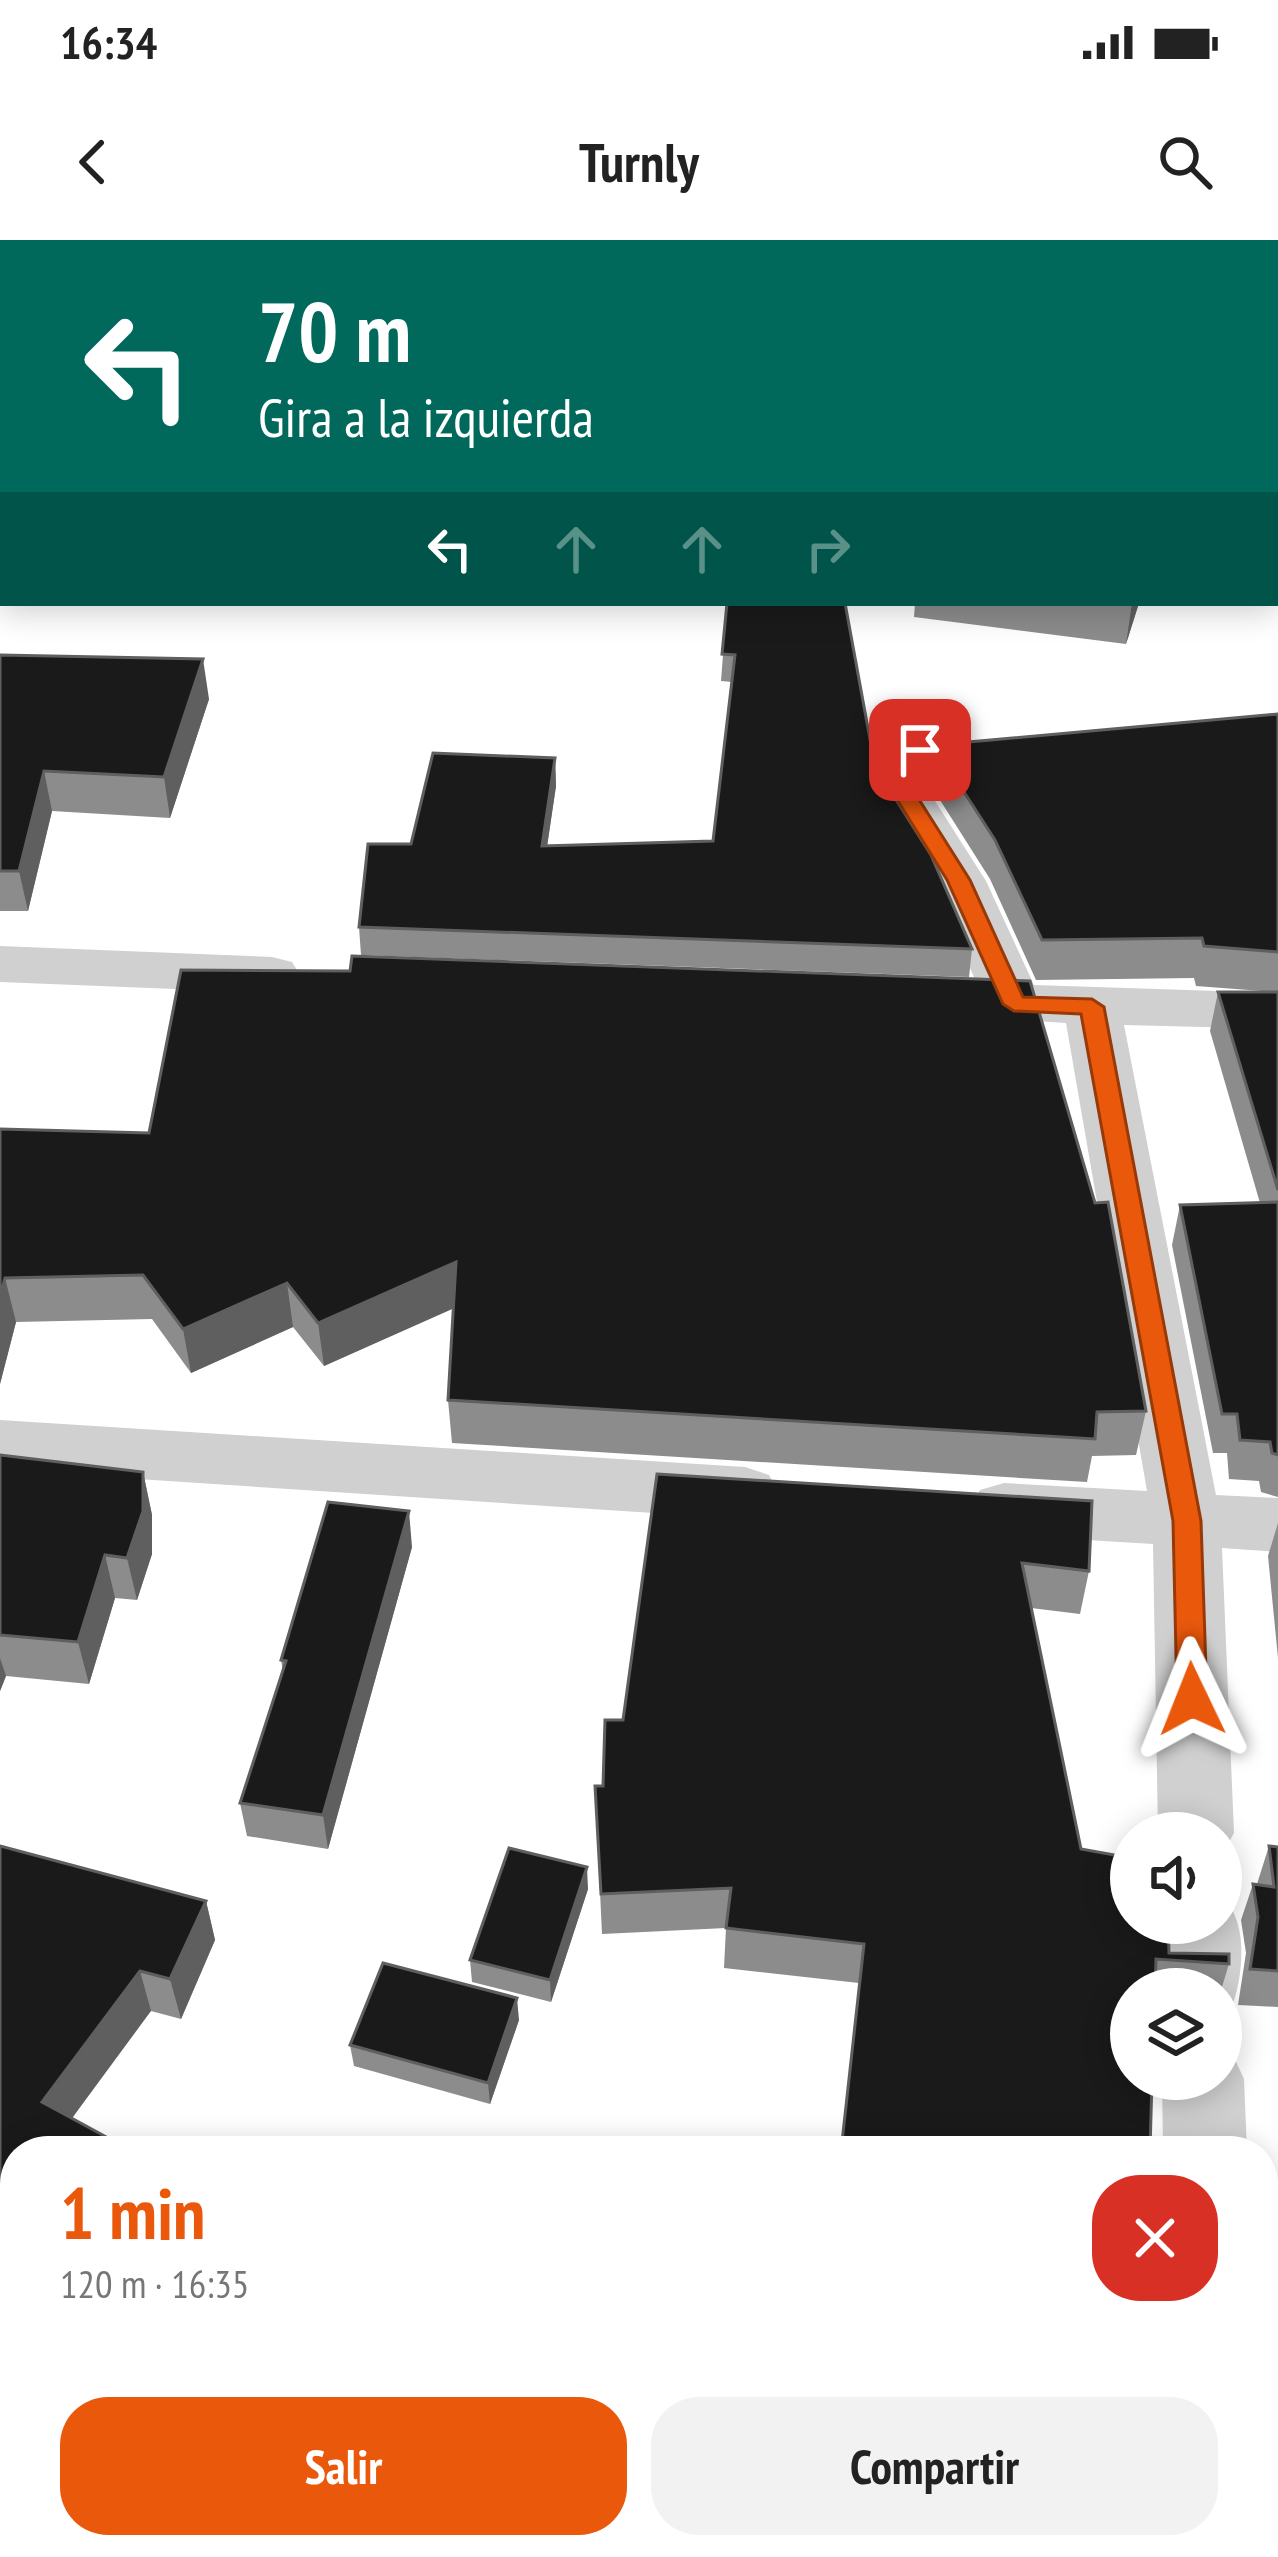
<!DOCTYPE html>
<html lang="es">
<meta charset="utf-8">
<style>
body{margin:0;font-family:"PT Sans Narrow",sans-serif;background:#f2f2f2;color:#222;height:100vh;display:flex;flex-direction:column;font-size:45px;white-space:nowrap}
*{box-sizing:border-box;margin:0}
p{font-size:39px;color:#767676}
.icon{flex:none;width:66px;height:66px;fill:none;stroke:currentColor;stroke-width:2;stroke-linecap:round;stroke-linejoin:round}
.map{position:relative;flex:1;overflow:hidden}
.sheet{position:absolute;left:0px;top:1896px;width:1278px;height:423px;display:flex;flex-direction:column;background:#fff;border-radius:48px 48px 0 0;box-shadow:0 6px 30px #0003}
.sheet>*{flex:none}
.hud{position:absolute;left:0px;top:0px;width:1278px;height:366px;box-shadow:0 6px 30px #0003;background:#00695c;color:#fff;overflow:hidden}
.controls{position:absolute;left:1110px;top:1572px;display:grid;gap:24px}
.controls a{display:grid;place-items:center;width:132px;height:132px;border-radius:50%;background:#fff;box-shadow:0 6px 30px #0003;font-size:60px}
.pin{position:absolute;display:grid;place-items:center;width:102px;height:102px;color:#fff;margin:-51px;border-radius:24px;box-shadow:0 6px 18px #0006}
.me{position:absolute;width:132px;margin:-66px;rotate:358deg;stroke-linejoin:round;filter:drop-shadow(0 0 9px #0008)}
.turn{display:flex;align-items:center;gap:42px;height:252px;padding:0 60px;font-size:54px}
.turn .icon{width:156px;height:156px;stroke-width:2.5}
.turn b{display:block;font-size:84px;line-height:102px}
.lanes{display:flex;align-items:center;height:114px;padding:0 60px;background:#0003;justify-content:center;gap:60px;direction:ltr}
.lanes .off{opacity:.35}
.round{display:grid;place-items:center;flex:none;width:126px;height:126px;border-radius:48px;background:#f2f2f2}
.summary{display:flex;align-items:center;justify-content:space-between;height:204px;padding:0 60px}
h1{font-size:72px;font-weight:700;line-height:90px;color:#ea580c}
.action{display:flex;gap:24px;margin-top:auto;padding:24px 60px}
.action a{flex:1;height:138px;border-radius:48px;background:#ea580c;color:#fff;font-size:48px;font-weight:700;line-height:138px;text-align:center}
.action a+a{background:#f2f2f2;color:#222}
.status{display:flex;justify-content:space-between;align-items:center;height:84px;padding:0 60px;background:#fff;direction:ltr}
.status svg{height:33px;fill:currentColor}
header{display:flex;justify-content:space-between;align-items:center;height:156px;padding:0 60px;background:#fff;font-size:54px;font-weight:700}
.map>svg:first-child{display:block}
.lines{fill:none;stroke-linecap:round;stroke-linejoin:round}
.minor{fill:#d0d0d0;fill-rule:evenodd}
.wall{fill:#8c8c8c}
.shaded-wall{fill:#5f5f5f}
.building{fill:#1a1a1a;stroke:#5f5f5f;stroke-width:3}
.route{fill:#ea580c;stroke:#983908;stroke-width:3}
</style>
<div class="status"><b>16:34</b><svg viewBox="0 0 49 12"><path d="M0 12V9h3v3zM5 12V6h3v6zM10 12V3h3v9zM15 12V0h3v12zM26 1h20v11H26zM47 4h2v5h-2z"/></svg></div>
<header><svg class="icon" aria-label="back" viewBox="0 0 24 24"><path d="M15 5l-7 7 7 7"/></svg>Turnly<svg class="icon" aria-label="search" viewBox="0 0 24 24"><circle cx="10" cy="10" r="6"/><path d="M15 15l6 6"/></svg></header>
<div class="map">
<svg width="1278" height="2317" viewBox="0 0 1278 2317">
<rect width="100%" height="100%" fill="#fff"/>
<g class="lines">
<g class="minor">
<polygon points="919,495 937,499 945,510 935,561 986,641 1034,745 1278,753 1278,789 1124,785 1216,1255 1278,1258 1278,1312 1222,1308 1234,1593 1221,1617 1221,1593 1158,1593 1153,1304 1004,1295 980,1288 970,1269 980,1250 1004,1243 1147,1251 1066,783 925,774 917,761 925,748 977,744 932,641 883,561 901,499"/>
<polygon points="0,706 272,717 292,722 300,735 292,748 272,753 0,742"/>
<polygon points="0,1180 745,1227 769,1235 779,1253 769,1271 745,1279 0,1230"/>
<path d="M 1221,1657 C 1251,1680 1243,1744 1229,1774 L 1221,1777 L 1221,1749 L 1161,1749 L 1160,1683 L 1221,1683 Z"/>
<polygon points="1221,1808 1232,1813 1244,1839 1247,1911 1163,1911 1162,1839 1221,1839"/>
<polygon points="0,2117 15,2123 15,2218 0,2211"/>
<polygon points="142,2304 246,2304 251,2317 147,2317"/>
<rect x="1171" y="2304" width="92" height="13"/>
</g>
</g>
<g class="wall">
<polygon points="727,363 874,521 972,709 969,737 361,715 359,687 411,604 555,518 556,546 547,606 713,601 732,442 721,441"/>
<polygon points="915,363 1139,363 1126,404 914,377"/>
<polygon points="0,415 209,459 170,578 52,571 28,671 0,671"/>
<polygon points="1278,474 1278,1257 1261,1252 1259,1241 1229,1239 1227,1213 1213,1213 1172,1005 1180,965 1260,963 1210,791 1218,752 1274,752 1196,746 1194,738 1036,740 990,639 940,560 944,521"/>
<polygon points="0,889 1146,1171 1136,1215 1092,1216 1087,1242 452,1203 448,1160 453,1068 324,1126 293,1087 191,1133 152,1079 16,1082 0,1144"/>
<polygon points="0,1215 143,1232 152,1275 152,1314 137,1360 115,1358 89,1444 6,1436 0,1451"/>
<polygon points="657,1234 1089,1331 1080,1374 1031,1368 1081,1609 1169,1713 1229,1724 1221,1750 859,1743 724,1728 726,1688 602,1694 595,1546 603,1546 623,1480"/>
<polygon points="1278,1283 1278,1418 1268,1316"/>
<polygon points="412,1307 328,1609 247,1596 240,1563 283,1432 281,1420"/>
<polygon points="0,1606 206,1661 215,1700 181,1779 151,1771 15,1911 15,2099 0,2090"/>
<polygon points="1269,1606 1278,1607 1278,1767 1238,1765 1246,1713 1241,1680 1253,1644 1257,1644"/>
<polygon points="1221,1634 1229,1635 1221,1661"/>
<polygon points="588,1649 551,1762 472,1742 470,1720"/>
<polygon points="519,1780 490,1864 354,1826 350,1805"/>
<polygon points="314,2304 699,2304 720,2317 333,2317"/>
</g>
<g class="shaded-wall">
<polygon points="1132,363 1139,363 1126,404"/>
<polygon points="203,419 209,459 170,578 164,537"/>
<polygon points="555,518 556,546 543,634 542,606"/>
<polygon points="44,531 52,571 28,671 19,631"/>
<polygon points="456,1022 459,1066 324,1126 318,1083"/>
<polygon points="5,1038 16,1082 0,1144 0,1057"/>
<polygon points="287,1043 293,1087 191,1133 183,1089"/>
<polygon points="143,1232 152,1275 152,1314 137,1360 127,1318"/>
<polygon points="409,1271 412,1307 328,1609 323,1575"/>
<polygon points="105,1315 115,1358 89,1444 78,1402"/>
<polygon points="0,1418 6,1436 0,1451"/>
<polygon points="587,1627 588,1649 551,1762 550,1740"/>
<polygon points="206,1661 215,1700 181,1779 170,1739"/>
<polygon points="140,1731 151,1771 56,1900 42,1862"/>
<polygon points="517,1758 519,1780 490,1864 488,1843"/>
</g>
<g class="building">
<polygon points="727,363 845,363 874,521 884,520 881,536 931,615 972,709 359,687 368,604 411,604 433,513 555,518 542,606 713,601 735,415 722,414"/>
<polygon points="0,415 203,419 164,537 44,531 19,631 0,631"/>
<polygon points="1278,474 1278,712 1204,706 1202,698 1042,700 995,600 944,521 947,504"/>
<polygon points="352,716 1030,741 1095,963 1108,962 1146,1171 1097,1172 1095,1199 448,1160 456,1022 318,1083 287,1043 183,1089 143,1035 5,1038 0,1057 0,889 149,893 181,730 350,731"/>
<polygon points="1218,752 1278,752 1278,950"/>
<polygon points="1278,962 1278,1215 1272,1213 1270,1202 1240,1200 1237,1174 1222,1174 1180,965"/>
<polygon points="0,1215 143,1232 143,1271 127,1318 105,1315 78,1402 0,1395"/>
<polygon points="657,1234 1092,1261 1089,1331 1022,1323 1081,1609 1131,1618 1131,1683 1168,1683 1169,1713 1229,1714 1229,1724 1156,1719 1155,1749 1131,1749 1131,1839 1152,1839 1150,1911 841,1911 864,1704 726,1688 731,1648 601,1654 595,1546 603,1546 605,1480 623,1480"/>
<polygon points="328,1262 409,1271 323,1575 240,1563 286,1421 281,1420"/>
<polygon points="0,1606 206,1661 170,1739 140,1731 42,1862 132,1911 15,1911 15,2073 0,2065"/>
<polygon points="1269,1606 1278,1607 1278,1731 1250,1729 1258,1677 1253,1644 1274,1647"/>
<polygon points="509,1608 587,1627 550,1740 470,1720"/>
<polygon points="383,1723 517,1758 488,1843 350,1805"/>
<polygon points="521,1909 573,1911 511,1911"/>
<polygon points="353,2304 699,2304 720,2317 372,2317"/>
<polygon points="981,2304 1164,2304 1164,2317 976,2317"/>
</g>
<polygon class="route" points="920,504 930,510 920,561 970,640 1023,757 1092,759 1104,767 1201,1281 1207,1459 1192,1472 1177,1459 1173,1281 1081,774 1014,771 1003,764 947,640 898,561 909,510"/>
</svg>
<div class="controls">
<a><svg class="icon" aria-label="sound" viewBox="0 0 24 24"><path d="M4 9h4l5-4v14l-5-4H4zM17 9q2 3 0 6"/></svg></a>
<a><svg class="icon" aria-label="layers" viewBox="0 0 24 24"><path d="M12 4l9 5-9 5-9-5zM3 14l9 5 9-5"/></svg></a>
</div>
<div class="pin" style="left:920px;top:510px;background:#d93025"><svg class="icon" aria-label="arrive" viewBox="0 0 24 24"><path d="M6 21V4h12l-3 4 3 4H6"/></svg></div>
<svg class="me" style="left:1192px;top:1459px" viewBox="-20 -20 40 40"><path d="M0-17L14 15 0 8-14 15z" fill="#ea580c" stroke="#fff" stroke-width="4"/></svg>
<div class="hud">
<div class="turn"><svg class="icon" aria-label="left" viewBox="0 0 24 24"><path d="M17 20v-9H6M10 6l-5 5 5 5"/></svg><div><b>70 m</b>Gira a la izquierda</div></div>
<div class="lanes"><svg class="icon" aria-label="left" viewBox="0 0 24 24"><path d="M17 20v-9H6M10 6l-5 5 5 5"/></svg><svg class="icon off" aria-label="ahead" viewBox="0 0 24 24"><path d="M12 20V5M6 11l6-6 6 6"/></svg><svg class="icon off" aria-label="ahead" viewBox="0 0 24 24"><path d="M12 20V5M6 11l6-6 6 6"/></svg><svg class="icon off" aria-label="right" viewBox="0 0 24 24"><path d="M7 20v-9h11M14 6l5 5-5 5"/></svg></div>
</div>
<section class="sheet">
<div class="summary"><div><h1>1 min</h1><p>120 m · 16:35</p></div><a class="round" style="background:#d93025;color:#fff"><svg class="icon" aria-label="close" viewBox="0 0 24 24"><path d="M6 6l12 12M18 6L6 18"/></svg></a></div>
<div class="action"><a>Salir</a><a>Compartir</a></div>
</section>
</div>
